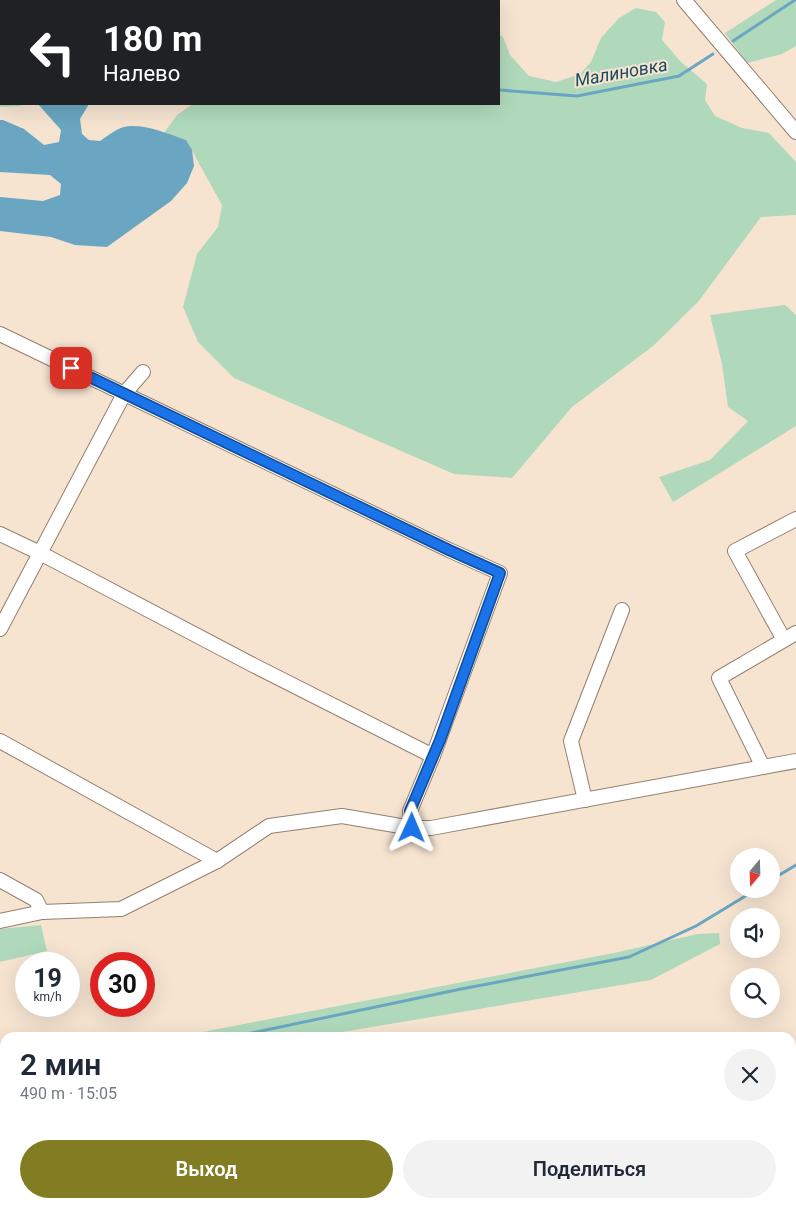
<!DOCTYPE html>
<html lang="ru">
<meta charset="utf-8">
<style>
body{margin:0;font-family:Roboto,sans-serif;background:#f2f2f3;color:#1f2937;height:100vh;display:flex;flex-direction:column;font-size:19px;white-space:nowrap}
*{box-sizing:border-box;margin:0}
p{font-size:16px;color:#747a83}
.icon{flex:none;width:28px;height:28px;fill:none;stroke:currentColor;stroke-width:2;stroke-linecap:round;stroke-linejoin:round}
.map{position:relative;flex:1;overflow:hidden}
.sheet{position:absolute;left:0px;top:1032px;width:796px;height:176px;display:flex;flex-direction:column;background:#fff;border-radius:15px 15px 0 0;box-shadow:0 5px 20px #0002}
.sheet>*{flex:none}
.hud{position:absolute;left:0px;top:0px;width:500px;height:105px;box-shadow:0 5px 20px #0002;background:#202124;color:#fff;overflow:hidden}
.needle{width:32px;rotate:199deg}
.tools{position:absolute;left:730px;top:848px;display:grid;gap:10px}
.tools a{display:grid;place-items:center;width:50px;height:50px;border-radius:50%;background:#fff;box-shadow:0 5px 20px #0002;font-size:25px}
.speed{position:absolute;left:15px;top:952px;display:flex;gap:10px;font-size:25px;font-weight:700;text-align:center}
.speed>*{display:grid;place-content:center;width:65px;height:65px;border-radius:50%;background:#fff;box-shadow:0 5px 20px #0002;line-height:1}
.speed small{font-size:12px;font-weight:400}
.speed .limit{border:8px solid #d22;background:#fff;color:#111}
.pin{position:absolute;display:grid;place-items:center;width:42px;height:42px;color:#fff;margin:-21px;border-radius:10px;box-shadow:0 2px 8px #0006}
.me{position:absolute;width:55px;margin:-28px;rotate:1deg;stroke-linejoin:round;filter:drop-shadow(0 0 4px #0008)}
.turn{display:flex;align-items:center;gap:18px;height:105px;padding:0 20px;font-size:22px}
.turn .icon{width:65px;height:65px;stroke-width:2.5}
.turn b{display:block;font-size:35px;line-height:42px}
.round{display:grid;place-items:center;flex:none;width:52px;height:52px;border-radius:26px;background:#f2f2f3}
.headline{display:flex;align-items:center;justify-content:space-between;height:85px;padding:0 20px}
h1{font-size:30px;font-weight:600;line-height:38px}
.cta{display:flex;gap:10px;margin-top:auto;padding:10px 20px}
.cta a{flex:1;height:58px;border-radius:30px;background:#827c23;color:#fff;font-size:20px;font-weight:600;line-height:58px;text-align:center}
.cta a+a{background:#f2f2f3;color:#1f2937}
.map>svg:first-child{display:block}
.green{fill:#b0d9bb}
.water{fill:#6aa6c2}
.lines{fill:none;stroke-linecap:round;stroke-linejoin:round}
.stream{stroke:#6aa6c2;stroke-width:3}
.minor-casing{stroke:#928170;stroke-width:16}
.highway-casing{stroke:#a38e8a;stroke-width:22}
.minor{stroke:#fff;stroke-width:14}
.highway{stroke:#eccfcc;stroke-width:20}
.route-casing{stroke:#114b97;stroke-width:12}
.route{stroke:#1a73e8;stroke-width:9}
.labels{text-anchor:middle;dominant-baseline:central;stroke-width:4;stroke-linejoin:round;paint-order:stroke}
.water-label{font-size:18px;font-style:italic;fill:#184a5e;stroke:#f6e4d1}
</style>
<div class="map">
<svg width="796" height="1208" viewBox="0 0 796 1208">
<rect width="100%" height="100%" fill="#f6e4d1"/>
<g class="green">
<polygon points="0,0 157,0 160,1 1,1 1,41"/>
<polygon points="224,0 423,0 221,1"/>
<polygon points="776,0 796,0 796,46 782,54 747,63 725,33"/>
<polygon points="636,8 656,12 665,22 662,40 681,62 707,84 705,100 715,116 742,128 769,133 796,162 796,215 761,217 698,302 653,346 572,407 512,478 454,474 234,378 198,342 183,307 197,254 218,227 222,205 186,140 164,133 177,115 193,104 499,104 499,34 503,37 510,55 529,76 556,82 580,74 591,62 601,38 619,18"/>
<polygon points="1,77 1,104 22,104 20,106 0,107"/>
<polygon points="785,305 796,315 796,426 673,502 659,477 710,460 748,421 728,407 722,364 710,315"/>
<polygon points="41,925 47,951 0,962 0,929"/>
<polygon points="719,933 720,944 651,980 313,1037 176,1037 614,953 698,934"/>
</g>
<path class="water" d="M 38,104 L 89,104 L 80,119 L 82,134 L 89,140 L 100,141 C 109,135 120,125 132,126 C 150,126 169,134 186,140 L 192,150 L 194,166 L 187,183 L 171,201 L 107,247 L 75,245 L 51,237 L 0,231 L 0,197 L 43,201 L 60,195 L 61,184 L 50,175 L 0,172 L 0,120 L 3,120 L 24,129 L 44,145 L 59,142 L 61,130 Z"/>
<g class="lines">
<g class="stream">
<polyline points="4,0 9,1"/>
<polyline points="733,41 795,0"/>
<polyline points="499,90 577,96 679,76 713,54"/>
<polyline points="771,880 796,865"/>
<polyline points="228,1038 461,989 629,957 696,926 757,889"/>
<polyline points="0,1089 5,1088"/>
</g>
<defs>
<g id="minor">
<polyline points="684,0 796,132"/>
<polyline points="0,334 449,550 500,573 433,756"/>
<polyline points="0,534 40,553 253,665 433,756 410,811 412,828 431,828 796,761"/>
<polyline points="0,629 124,394 143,372"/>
<polyline points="784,640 735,551 796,519"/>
<polyline points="0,741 217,861"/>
<polyline points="763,767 719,678 796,633"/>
<polyline points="585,800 571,741 622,610"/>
<polyline points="0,880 36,900 42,912"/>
<polyline points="0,921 42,912 121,909 217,861 269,826 342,816 412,828"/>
</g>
<g id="highway">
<polyline points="791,1120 796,1119"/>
<polyline points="791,1145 796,1145"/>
<polyline points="0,1154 5,1154"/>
<polyline points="0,1177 5,1176"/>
</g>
</defs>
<use href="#minor" class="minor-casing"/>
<use href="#highway" class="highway-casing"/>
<use href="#minor" class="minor"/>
<use href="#highway" class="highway"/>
</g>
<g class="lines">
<defs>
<polyline id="route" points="71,368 449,550 500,573 440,740 410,811 412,828"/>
</defs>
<use href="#route" class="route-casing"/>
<use href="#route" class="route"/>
</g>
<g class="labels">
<g class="water-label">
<text transform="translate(621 72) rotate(-10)">Малиновка</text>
</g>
</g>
</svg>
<div class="tools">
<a><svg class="needle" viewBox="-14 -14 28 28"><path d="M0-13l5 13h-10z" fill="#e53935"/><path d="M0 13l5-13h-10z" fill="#747a83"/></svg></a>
<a><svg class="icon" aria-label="sound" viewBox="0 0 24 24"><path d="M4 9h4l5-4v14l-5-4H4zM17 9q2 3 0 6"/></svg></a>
<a><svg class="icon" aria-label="search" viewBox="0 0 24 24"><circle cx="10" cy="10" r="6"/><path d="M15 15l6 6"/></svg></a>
</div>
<div class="speed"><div>19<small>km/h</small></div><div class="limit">30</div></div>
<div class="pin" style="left:71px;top:368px;background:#d93025"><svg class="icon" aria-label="arrive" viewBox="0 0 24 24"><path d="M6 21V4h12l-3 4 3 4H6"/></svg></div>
<svg class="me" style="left:412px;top:828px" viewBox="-20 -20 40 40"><path d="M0-17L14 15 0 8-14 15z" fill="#1a73e8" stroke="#fff" stroke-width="4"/></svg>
<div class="hud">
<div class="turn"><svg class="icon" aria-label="left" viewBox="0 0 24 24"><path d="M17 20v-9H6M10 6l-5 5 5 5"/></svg><div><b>180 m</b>Налево</div></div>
</div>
<section class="sheet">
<div class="headline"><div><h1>2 мин</h1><p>490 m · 15:05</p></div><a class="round"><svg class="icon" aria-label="close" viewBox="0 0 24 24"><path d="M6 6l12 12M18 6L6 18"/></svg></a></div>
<div class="cta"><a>Выход</a><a>Поделиться</a></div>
</section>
</div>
